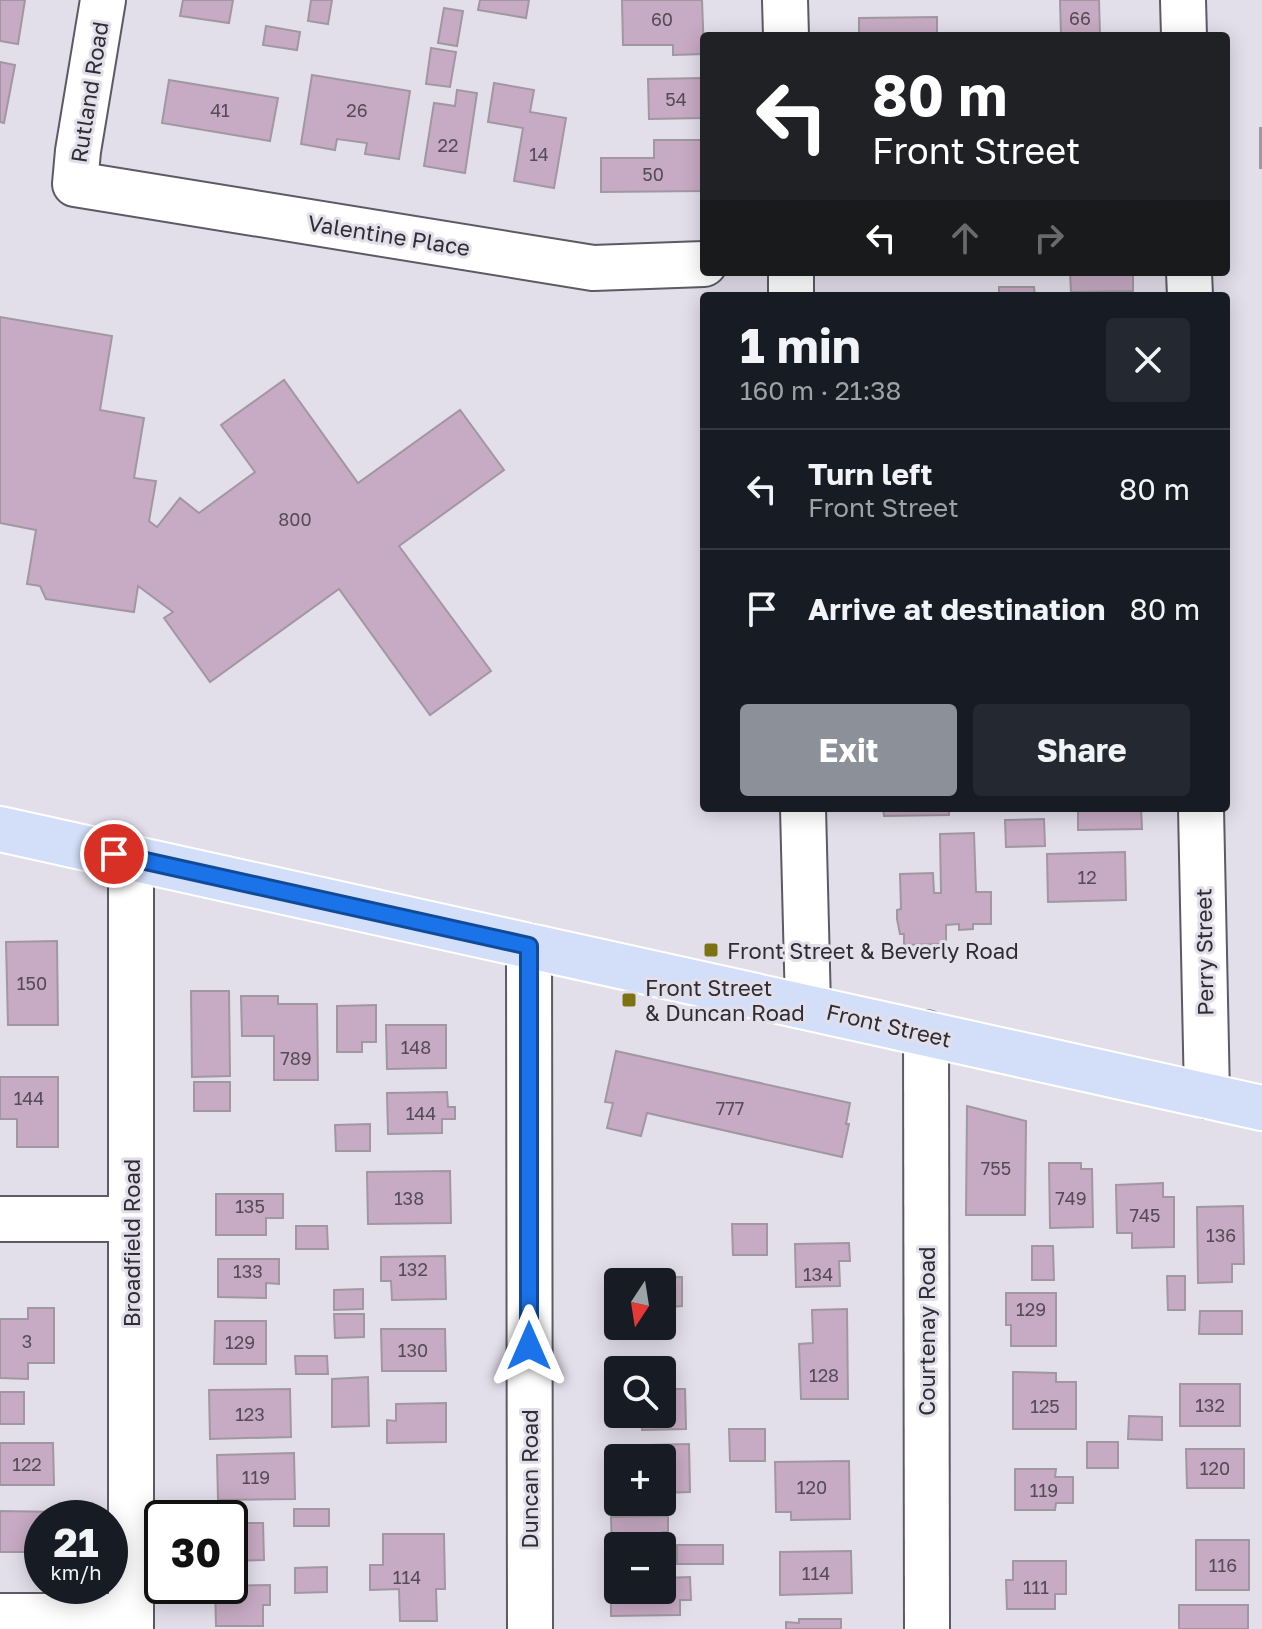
<!DOCTYPE html>
<meta charset="utf-8">
<style>
body{margin:0;font-family:"Golos Text",sans-serif;background:#242831;color:#f1f3f6;height:100vh;display:flex;flex-direction:column;font-size:30px;white-space:nowrap}
*{box-sizing:border-box;margin:0}
p{font-size:26px;color:#9ea1a6}
.icon{flex:none;width:44px;height:44px;fill:none;stroke:currentColor;stroke-width:2;stroke-linecap:round;stroke-linejoin:round}
.map{position:relative;flex:1;overflow:hidden}
.side{position:absolute;left:700px;top:292px;width:530px;height:520px;display:flex;flex-direction:column;background:#171b24;border-radius:8px;box-shadow:0 4px 20px #0003}
.side>*{flex:none}
.guide{position:absolute;left:700px;top:32px;width:530px;height:244px;border-radius:8px;box-shadow:0 4px 20px #0003;background:#202124;color:#fff;overflow:hidden}
.needle{width:52px;rotate:192deg}
.controls{position:absolute;left:604px;top:1268px;display:grid;gap:16px}
.controls a{display:grid;place-items:center;width:72px;height:72px;border-radius:8px;background:#171b24;box-shadow:0 4px 20px #0003;font-size:40px}
.speed{position:absolute;left:24px;top:1500px;display:flex;gap:16px;font-size:40px;font-weight:700;text-align:center}
.speed>*{display:grid;place-content:center;width:104px;height:104px;border-radius:50%;background:#171b24;box-shadow:0 4px 20px #0003;line-height:1}
.speed small{font-size:20px;font-weight:400}
.speed .limit{border:4px solid #111;border-radius:12px;background:#fff;color:#111}
.pin{position:absolute;display:grid;place-items:center;width:68px;height:68px;color:#fff;margin:-34px;border:4px solid #fff;border-radius:50%;box-shadow:0 2px 8px #0007}
.me{position:absolute;width:88px;margin:-44px;rotate:0deg;stroke-linejoin:round;filter:drop-shadow(0 0 6px #0008)}
.turn{display:flex;align-items:center;gap:28px;height:168px;padding:0 40px;font-size:36px}
.turn .icon{width:104px;height:104px;stroke-width:2.5}
.turn b{display:block;font-size:56px;line-height:68px}
.lanes{display:flex;align-items:center;height:76px;padding:0 40px;background:#0003;justify-content:center;gap:40px;direction:ltr}
.lanes .off{opacity:.35}
.round{display:grid;place-items:center;flex:none;width:84px;height:84px;border-radius:8px;background:#242831}
.overview{display:flex;align-items:center;justify-content:space-between;height:136px;padding:0 40px}
h1{font-size:48px;font-weight:700;line-height:60px}
.primary-button{display:flex;gap:16px;margin-top:auto;padding:16px 40px}
.primary-button a{flex:1;height:92px;border-radius:8px;background:#8c9099;color:#fff;font-size:32px;font-weight:700;line-height:92px;text-align:center}
.primary-button a+a{background:#242831;color:#f1f3f6}
ul{padding:0;list-style:none}
li{display:flex;align-items:center;gap:24px;height:120px;padding:0 40px;border-top:2px solid #363941}
li div{flex:1}
li b{display:block;font-size:30px}
li em{font-style:normal}
.map>svg:first-child{display:block}
.building{fill:#c7abc4;stroke:#a197a0;stroke-width:2}
.lines{fill:none;stroke-linecap:round;stroke-linejoin:round}
.minor-casing{stroke:#5c5a64;stroke-width:48}
.major-casing{stroke:#fff;stroke-width:48}
.minor{stroke:#fff;stroke-width:44}
.major{stroke:#d3dff8;stroke-width:44}
.route-casing{stroke:#114b97;stroke-width:20}
.route{stroke:#1a73e8;stroke-width:14}
.poi-dot{fill:#7d7213;stroke:#e2dfeb;stroke-width:3}
.labels{text-anchor:middle;dominant-baseline:central;stroke-width:6;stroke-linejoin:round;paint-order:stroke}
.number-label{font-size:18px;fill:#544c56}
.street-label{font-size:22px;fill:#2e2d32;stroke:#e2dfeb}
.poi-label{font-size:22px;fill:#2e2d32;stroke:#e2dfeb;text-anchor:start}
</style>
<div class="map">
<svg width="1262" height="1629" viewBox="0 0 1262 1629">
<rect width="100%" height="100%" fill="#e2dfeb"/>
<g class="building">
<polygon points="0,0 25,0 18,44 0,41"/>
<polygon points="183,0 233,0 229,23 180,16"/>
<polygon points="311,0 332,0 328,24 308,21"/>
<polygon points="480,0 529,0 526,18 478,10"/>
<polygon points="622,0 702,0 704,54 673,55 673,45 623,45"/>
<polygon points="1060,0 1099,0 1100,36 1061,36"/>
<polygon points="444,8 463,11 457,46 438,43"/>
<polygon points="937,17 937,36 859,36 859,18"/>
<polygon points="266,26 300,32 297,50 263,45"/>
<polygon points="431,48 456,52 450,87 426,84"/>
<polygon points="0,62 15,65 4,123 0,122"/>
<polygon points="312,75 410,91 399,159 365,154 367,143 337,139 335,150 301,144"/>
<polygon points="704,78 704,118 649,119 648,79"/>
<polygon points="169,80 278,98 270,141 162,123"/>
<polygon points="494,83 534,90 530,112 566,118 554,188 514,181 523,128 488,122"/>
<polygon points="457,90 477,93 465,173 424,166 434,103 455,106"/>
<rect x="1260" y="128" width="2" height="40"/>
<polygon points="654,140 704,140 704,191 601,192 601,158 654,158"/>
<polygon points="1070,272 1133,272 1133,291 1071,292"/>
<polygon points="999,287 1034,287 1035,296 999,296"/>
<polygon points="0,317 112,336 100,410 144,418 134,478 156,481 149,521 157,527 180,498 199,513 255,472 221,425 284,380 358,483 460,410 504,470 399,546 491,671 430,715 339,589 210,682 164,618 173,612 138,586 134,612 46,599 40,586 27,584 36,530 0,523"/>
<polygon points="883,808 949,808 949,815 884,816"/>
<polygon points="1078,808 1141,808 1142,829 1078,830"/>
<polygon points="1044,819 1045,846 1006,847 1005,820"/>
<polygon points="974,833 976,892 991,892 991,924 973,924 973,929 959,930 959,924 946,925 946,944 904,945 904,934 900,934 897,919 897,910 901,909 900,874 933,873 934,893 941,893 940,834"/>
<polygon points="1125,852 1126,900 1048,902 1047,854"/>
<polygon points="57,941 58,1025 8,1025 6,942"/>
<polygon points="191,991 229,991 230,1076 192,1077"/>
<polygon points="241,996 278,996 278,1004 317,1004 318,1080 274,1080 274,1036 242,1036"/>
<polygon points="376,1005 376,1042 362,1042 362,1052 337,1052 337,1006"/>
<polygon points="386,1025 446,1025 446,1068 387,1069"/>
<polygon points="616,1051 850,1103 846,1124 849,1124 842,1157 647,1113 641,1136 607,1128 613,1103 605,1102"/>
<polygon points="0,1077 58,1077 58,1147 17,1147 17,1119 0,1119"/>
<rect x="194" y="1082" width="36" height="29"/>
<polygon points="447,1092 448,1107 455,1107 455,1119 442,1119 442,1133 388,1134 387,1093"/>
<polygon points="967,1106 1026,1121 1025,1215 966,1215"/>
<polygon points="370,1124 370,1151 336,1151 335,1125"/>
<polygon points="1049,1163 1081,1163 1081,1169 1092,1169 1093,1227 1050,1228"/>
<polygon points="450,1171 451,1223 368,1224 367,1172"/>
<polygon points="1163,1183 1163,1197 1174,1197 1174,1247 1132,1248 1132,1233 1117,1233 1116,1185"/>
<polygon points="216,1194 283,1194 283,1218 266,1218 266,1235 216,1235"/>
<polygon points="1243,1206 1244,1264 1232,1264 1232,1282 1198,1283 1197,1207"/>
<polygon points="732,1224 767,1224 767,1255 733,1255"/>
<polygon points="296,1226 327,1226 328,1249 296,1249"/>
<polygon points="849,1243 850,1261 839,1261 840,1286 796,1287 795,1244"/>
<polygon points="1032,1246 1053,1246 1054,1280 1032,1280"/>
<polygon points="445,1256 446,1299 392,1300 391,1281 381,1281 381,1257"/>
<polygon points="218,1259 279,1259 279,1284 266,1283 266,1298 218,1297"/>
<polygon points="1167,1276 1185,1276 1185,1310 1168,1310"/>
<polygon points="682,1277 682,1306 669,1307 669,1338 634,1339 634,1326 662,1326 662,1282 618,1282 618,1324 613,1324 612,1278"/>
<polygon points="363,1289 363,1309 334,1310 334,1290"/>
<polygon points="1006,1293 1056,1293 1056,1346 1011,1346 1011,1325 1006,1325"/>
<polygon points="28,1308 54,1308 54,1363 28,1363 28,1379 0,1378 0,1319 28,1319"/>
<polygon points="847,1309 848,1399 801,1399 799,1344 813,1343 812,1310"/>
<polygon points="1200,1311 1242,1311 1242,1334 1199,1334"/>
<polygon points="334,1314 364,1314 364,1337 335,1338"/>
<polygon points="215,1321 266,1321 266,1364 214,1364"/>
<polygon points="381,1329 445,1329 446,1371 382,1371"/>
<polygon points="295,1356 327,1356 328,1374 296,1374"/>
<polygon points="666,1368 666,1389 685,1389 686,1429 642,1430 642,1414 662,1414 662,1370 618,1370 618,1411 614,1411 614,1369"/>
<polygon points="1013,1372 1056,1373 1056,1382 1076,1382 1076,1429 1013,1429"/>
<polygon points="368,1377 369,1426 332,1427 332,1379"/>
<rect x="1180" y="1384" width="60" height="42"/>
<polygon points="290,1389 291,1437 210,1439 209,1390"/>
<rect x="0" y="1392" width="24" height="32"/>
<polygon points="446,1403 446,1442 387,1443 387,1420 396,1421 396,1404"/>
<polygon points="1129,1416 1162,1417 1162,1440 1128,1439"/>
<polygon points="729,1429 765,1429 765,1461 730,1461"/>
<rect x="1087" y="1442" width="31" height="26"/>
<polygon points="0,1443 53,1443 54,1485 0,1485"/>
<polygon points="689,1444 690,1492 662,1493 662,1458 618,1458 618,1494 612,1494 611,1446"/>
<polygon points="1186,1449 1244,1449 1244,1488 1187,1488"/>
<polygon points="294,1453 295,1499 218,1500 217,1455"/>
<polygon points="849,1461 850,1519 791,1520 791,1512 776,1512 775,1462"/>
<polygon points="1015,1469 1056,1469 1055,1477 1073,1477 1073,1503 1056,1503 1055,1510 1015,1510"/>
<rect x="294" y="1509" width="35" height="17"/>
<polygon points="0,1511 62,1512 62,1518 42,1518 42,1552 0,1552"/>
<polygon points="668,1516 668,1532 662,1532 662,1546 618,1546 618,1552 612,1552 611,1517"/>
<polygon points="230,1523 263,1523 264,1560 230,1561"/>
<polygon points="383,1534 444,1534 445,1589 436,1589 437,1621 400,1621 399,1589 370,1590 370,1565 383,1565"/>
<rect x="1196" y="1540" width="53" height="50"/>
<rect x="677" y="1545" width="46" height="19"/>
<polygon points="851,1551 852,1593 780,1595 780,1552"/>
<polygon points="1013,1561 1066,1561 1066,1594 1055,1594 1055,1609 1007,1609 1006,1580 1013,1580"/>
<polygon points="327,1567 327,1592 295,1593 295,1568"/>
<polygon points="690,1577 691,1600 680,1600 680,1615 611,1616 611,1590 662,1590 662,1578"/>
<polygon points="270,1585 270,1605 263,1605 263,1626 216,1626 215,1586"/>
<rect x="1179" y="1605" width="69" height="24"/>
<polygon points="799,1619 841,1619 841,1629 786,1629 786,1622 799,1623"/>
</g>
<g class="lines">
<defs>
<g id="minor">
<polyline points="103,0 78,151 75,184 593,268 704,264"/>
<polyline points="785,0 786,36"/>
<polyline points="1183,0 1184,36"/>
<polyline points="791,272 791,296"/>
<polyline points="1189,272 1190,296"/>
<polyline points="803,808 808,1006"/>
<polyline points="1201,808 1207,1096"/>
<polyline points="529,946 530,1629"/>
<polyline points="926,1033 927,1629"/>
<polyline points="0,1219 131,1219"/>
<polyline points="0,1616 131,1616"/>
<polyline points="131,1629 131,858"/>
</g>
<polyline id="major" points="0,829 1262,1108"/>
</defs>
<use href="#minor" class="minor-casing"/>
<use href="#major" class="major-casing"/>
<use href="#minor" class="minor"/>
<use href="#major" class="major"/>
</g>
<g class="lines">
<defs>
<polyline id="route" points="114,854 529,946 529,1346"/>
</defs>
<use href="#route" class="route-casing"/>
<use href="#route" class="route"/>
</g>
<g class="poi-dot">
<rect x="703" y="942" width="16" height="16" rx="4"/>
<rect x="621" y="992" width="16" height="16" rx="4"/>
</g>
<g class="labels">
<g class="number-label">
<text x="1080" y="18">66</text>
<text x="662" y="19">60</text>
<text x="676" y="99">54</text>
<text x="220" y="110">41</text>
<text x="357" y="110">26</text>
<text x="448" y="145">22</text>
<text x="539" y="154">14</text>
<text x="653" y="174">50</text>
<text x="295" y="519">800</text>
<text x="1087" y="877">12</text>
<text x="32" y="983">150</text>
<text x="416" y="1047">148</text>
<text x="296" y="1058">789</text>
<text x="29" y="1098">144</text>
<text x="730" y="1108">777</text>
<text x="421" y="1113">144</text>
<text x="996" y="1168">755</text>
<text x="409" y="1198">138</text>
<text x="1071" y="1198">749</text>
<text x="250" y="1206">135</text>
<text x="1145" y="1215">745</text>
<text x="1221" y="1235">136</text>
<text x="413" y="1269">132</text>
<text x="248" y="1271">133</text>
<text x="818" y="1274">134</text>
<text x="1031" y="1309">129</text>
<text x="27" y="1341">3</text>
<text x="240" y="1342">129</text>
<text x="413" y="1350">130</text>
<text x="824" y="1375">128</text>
<text x="1210" y="1405">132</text>
<text x="1045" y="1406">125</text>
<text x="250" y="1414">123</text>
<text x="27" y="1464">122</text>
<text x="1215" y="1468">120</text>
<text x="256" y="1477">119</text>
<text x="812" y="1487">120</text>
<text x="1044" y="1490">119</text>
<text x="1223" y="1565">116</text>
<text x="816" y="1573">114</text>
<text x="407" y="1577">114</text>
<text x="1036" y="1587">111</text>
</g>
<g class="street-label">
<text transform="translate(89 92) rotate(-81)">Rutland Road</text>
<text transform="translate(389 235) rotate(9)">Valentine Place</text>
<text transform="translate(1204 952) rotate(-91)">Perry Street</text>
<text transform="translate(889 1025) rotate(13)">Front Street</text>
<text transform="translate(131 1243) rotate(-90)">Broadfield Road</text>
<text transform="translate(926 1331) rotate(-90)">Courtenay Road</text>
<text transform="translate(529 1479) rotate(-90)">Duncan Road</text>
</g>
<g class="poi-label">
<text x="727" y="950">Front Street &amp; Beverly Road</text>
<text x="645" y="987">Front Street<tspan x="645" dy="25">&amp; Duncan Road</tspan></text>
</g>
</g>
</svg>
<div class="controls">
<a><svg class="needle" viewBox="-14 -14 28 28"><path d="M0-13l5 13h-10z" fill="#e53935"/><path d="M0 13l5-13h-10z" fill="#9ea1a6"/></svg></a>
<a><svg class="icon" aria-label="search" viewBox="0 0 24 24"><circle cx="10" cy="10" r="6"/><path d="M15 15l6 6"/></svg></a>
<a>+</a>
<a>−</a>
</div>
<div class="speed"><div>21<small>km/h</small></div><div class="limit">30</div></div>
<div class="pin" style="left:114px;top:854px;background:#d93025"><svg class="icon" aria-label="arrive" viewBox="0 0 24 24"><path d="M6 21V4h12l-3 4 3 4H6"/></svg></div>
<svg class="me" style="left:529px;top:1346px" viewBox="-20 -20 40 40"><path d="M0-17L14 15 0 8-14 15z" fill="#1a73e8" stroke="#fff" stroke-width="4"/></svg>
<div class="guide">
<div class="turn"><svg class="icon" aria-label="left" viewBox="0 0 24 24"><path d="M17 20v-9H6M10 6l-5 5 5 5"/></svg><div><b>80 m</b>Front Street</div></div>
<div class="lanes"><svg class="icon" aria-label="left" viewBox="0 0 24 24"><path d="M17 20v-9H6M10 6l-5 5 5 5"/></svg><svg class="icon off" aria-label="ahead" viewBox="0 0 24 24"><path d="M12 20V5M6 11l6-6 6 6"/></svg><svg class="icon off" aria-label="right" viewBox="0 0 24 24"><path d="M7 20v-9h11M14 6l5 5-5 5"/></svg></div>
</div>
<section class="side">
<div class="overview"><div><h1>1 min</h1><p>160 m · 21:38</p></div><a class="round"><svg class="icon" aria-label="close" viewBox="0 0 24 24"><path d="M6 6l12 12M18 6L6 18"/></svg></a></div>
<ul>
<li><svg class="icon" aria-label="left" viewBox="0 0 24 24"><path d="M17 20v-9H6M10 6l-5 5 5 5"/></svg><div><b>Turn left</b><p>Front Street</p></div><em>80 m</em></li>
<li><svg class="icon" aria-label="arrive" viewBox="0 0 24 24"><path d="M6 21V4h12l-3 4 3 4H6"/></svg><div><b>Arrive at destination</b></div><em>80 m</em></li>
</ul>
<div class="primary-button"><a>Exit</a><a>Share</a></div>
</section>
</div>
